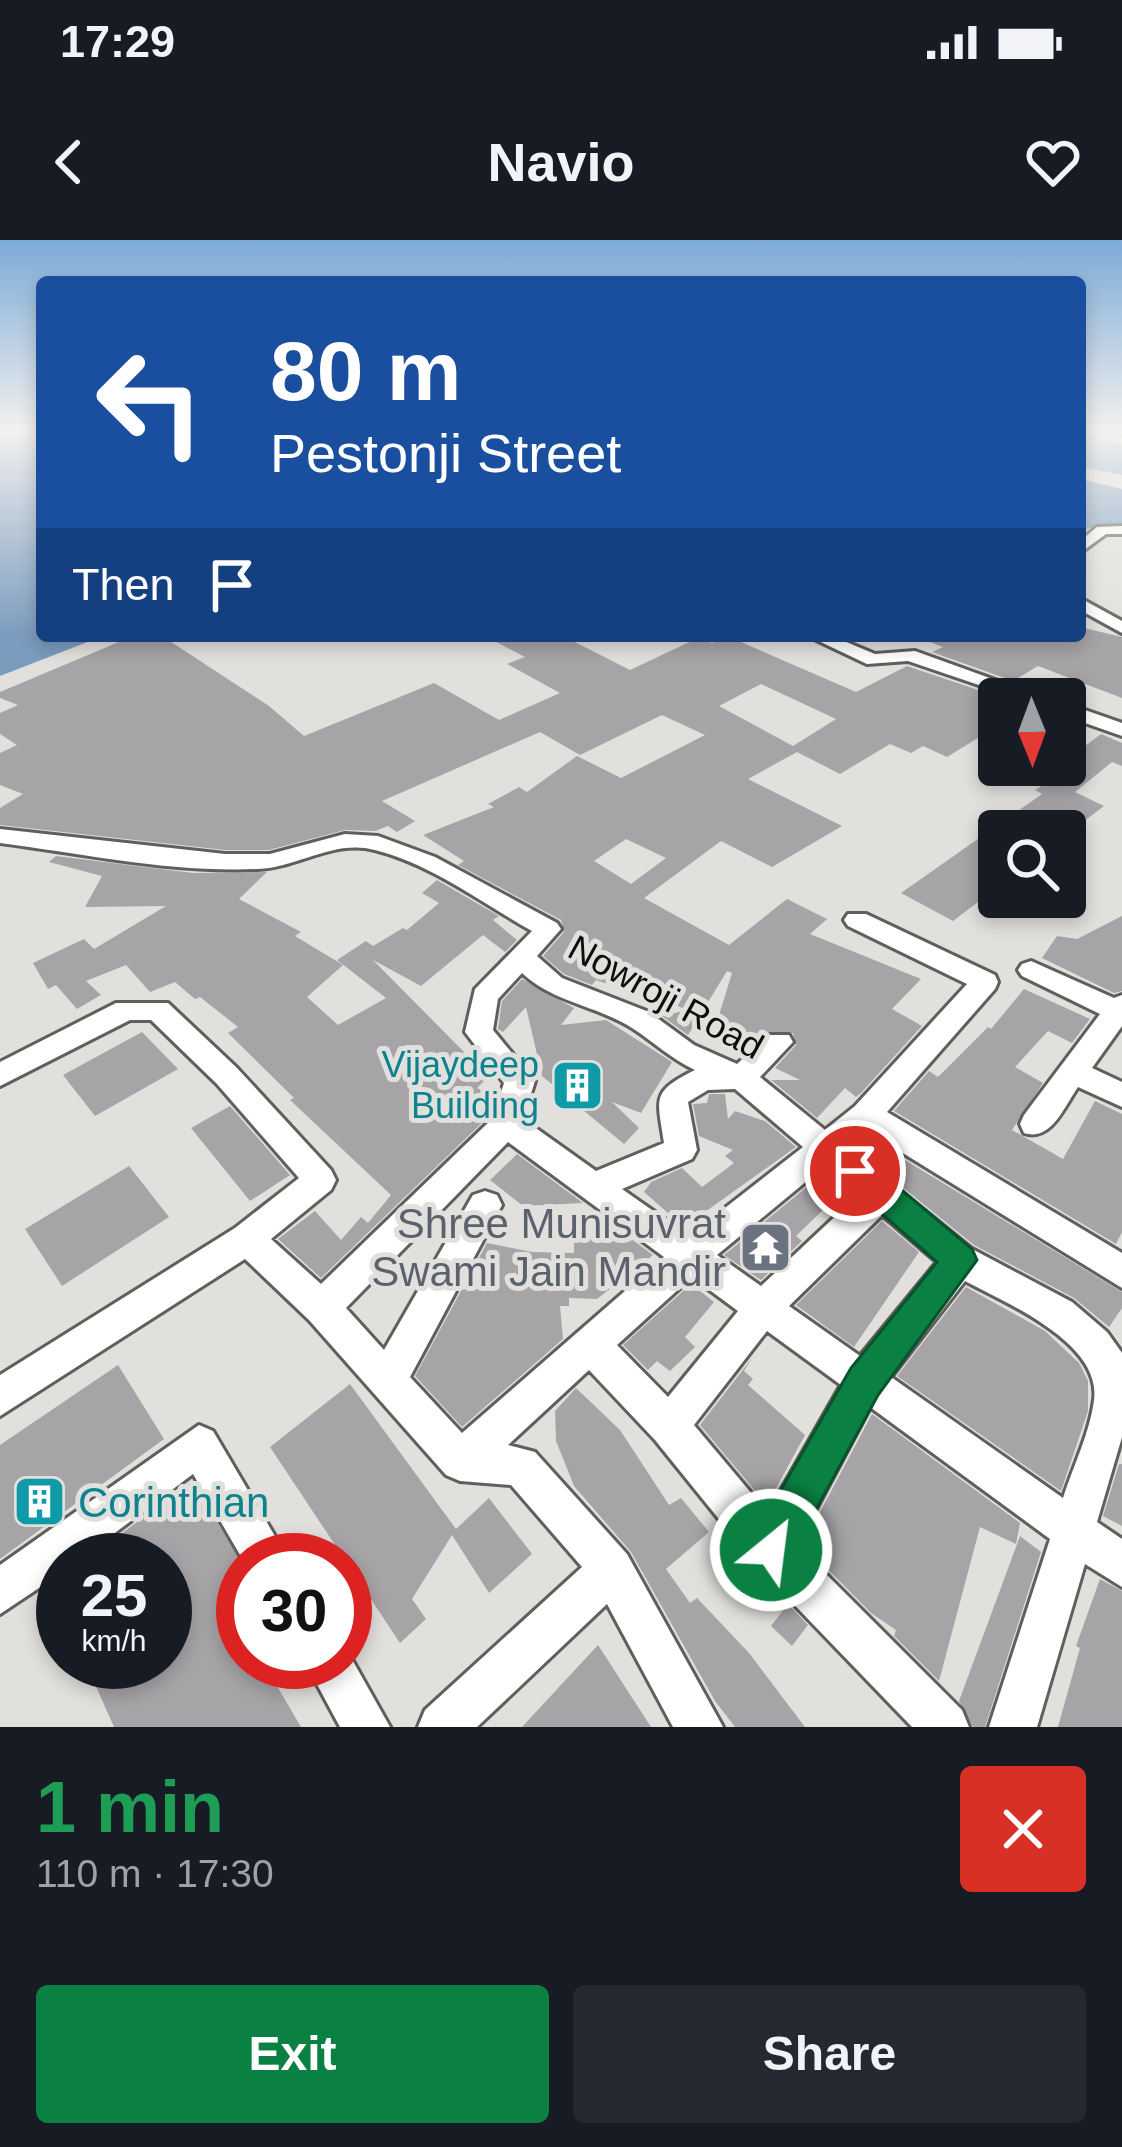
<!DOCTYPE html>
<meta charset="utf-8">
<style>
body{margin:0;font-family:Helvetica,sans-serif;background:#242831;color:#f1f3f6;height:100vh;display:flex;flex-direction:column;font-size:45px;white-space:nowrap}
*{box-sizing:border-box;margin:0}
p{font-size:39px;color:#9ea1a6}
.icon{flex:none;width:66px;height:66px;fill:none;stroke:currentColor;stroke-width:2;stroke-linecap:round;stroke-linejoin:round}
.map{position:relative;height:1487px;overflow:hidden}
.drawer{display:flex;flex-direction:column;background:#171b24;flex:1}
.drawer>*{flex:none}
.banner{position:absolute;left:36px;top:36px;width:1050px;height:366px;border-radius:12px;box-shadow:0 6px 18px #0003;background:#1a4fa0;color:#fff;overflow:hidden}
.needle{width:78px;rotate:179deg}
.buttons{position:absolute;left:978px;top:438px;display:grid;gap:24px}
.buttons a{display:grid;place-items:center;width:108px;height:108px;border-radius:12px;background:#171b24;box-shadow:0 6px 18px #0003;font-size:60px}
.speed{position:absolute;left:36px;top:1293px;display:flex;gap:24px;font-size:60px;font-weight:700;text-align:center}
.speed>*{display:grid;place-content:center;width:156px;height:156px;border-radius:50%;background:#171b24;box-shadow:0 6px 18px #0003;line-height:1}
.speed small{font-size:30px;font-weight:400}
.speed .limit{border:18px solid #d22;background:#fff;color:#111}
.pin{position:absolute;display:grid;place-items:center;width:102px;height:102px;color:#fff;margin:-51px;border:6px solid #fff;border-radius:50%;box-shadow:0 3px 12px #0007}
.me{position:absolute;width:132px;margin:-66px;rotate:29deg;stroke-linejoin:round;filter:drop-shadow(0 0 9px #0008)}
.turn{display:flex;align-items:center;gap:42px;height:252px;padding:0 36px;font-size:54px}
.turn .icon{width:156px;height:156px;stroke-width:2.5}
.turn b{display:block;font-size:84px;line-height:102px}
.then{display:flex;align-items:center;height:114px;padding:0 36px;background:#0003;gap:24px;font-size:45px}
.round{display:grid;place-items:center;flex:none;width:126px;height:126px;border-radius:12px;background:#242831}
.headline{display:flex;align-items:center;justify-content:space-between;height:204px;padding:0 36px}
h1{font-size:72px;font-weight:800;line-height:90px;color:#1e9e55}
.primary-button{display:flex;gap:24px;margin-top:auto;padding:24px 36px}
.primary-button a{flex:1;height:138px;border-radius:12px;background:#0b8043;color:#fff;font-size:48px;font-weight:800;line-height:138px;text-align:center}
.primary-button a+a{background:#242831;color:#f1f3f6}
.status{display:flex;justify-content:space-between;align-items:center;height:84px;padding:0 60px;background:#171b24;direction:ltr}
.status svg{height:33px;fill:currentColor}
header{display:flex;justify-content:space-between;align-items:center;height:156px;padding:0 36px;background:#171b24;font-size:54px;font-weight:800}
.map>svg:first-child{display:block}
.water{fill:#7b9cbe}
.building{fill:#a7a4a8;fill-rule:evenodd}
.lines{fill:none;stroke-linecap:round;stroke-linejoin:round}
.street-casing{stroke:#605f5b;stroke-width:6}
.street{fill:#fff;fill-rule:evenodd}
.route{fill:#0b8043;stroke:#07532c;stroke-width:3}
.labels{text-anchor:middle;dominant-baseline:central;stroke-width:10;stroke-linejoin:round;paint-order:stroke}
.street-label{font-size:36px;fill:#0d0d0b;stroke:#e2e0dc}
.culture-label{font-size:36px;fill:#0d838f;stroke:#e2e0dc;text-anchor:end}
.near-worship-label{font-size:42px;fill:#5b616d;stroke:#e2e0dc;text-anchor:end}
.near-culture-label{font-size:42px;fill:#0d838f;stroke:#e2e0dc;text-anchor:start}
</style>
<div class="status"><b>17:29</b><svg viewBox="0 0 49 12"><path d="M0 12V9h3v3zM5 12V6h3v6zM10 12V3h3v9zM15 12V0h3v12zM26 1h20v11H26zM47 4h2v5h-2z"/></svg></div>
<header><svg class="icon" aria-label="back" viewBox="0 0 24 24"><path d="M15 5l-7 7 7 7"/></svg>Navio<svg class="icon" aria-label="heart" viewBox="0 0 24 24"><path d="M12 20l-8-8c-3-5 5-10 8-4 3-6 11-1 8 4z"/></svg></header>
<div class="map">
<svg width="1122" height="1487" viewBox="0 0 1122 1487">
<rect width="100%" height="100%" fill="#e2e0dc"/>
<g class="water">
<polygon points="0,189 42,189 42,396 103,396 0,436"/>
<polygon points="1080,195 1122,204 1122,235 1080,227"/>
<polygon points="1080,239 1122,249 1122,283 1080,290"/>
</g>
<g class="building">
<polygon points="1080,387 1122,397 1122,458 1038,426 1013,441 932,412 943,407 920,398 1080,396"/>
<path d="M 133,396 L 162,396 L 269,466 L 304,496 L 434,443 L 499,480 L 560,453 L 507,424 L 525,417 L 485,396 L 563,396 L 630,430 L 700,397 L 712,403 L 727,396 L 856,452 L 907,426 L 999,457 L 999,485 L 947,517 L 923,506 L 911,513 L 890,504 L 840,534 L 797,512 L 748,539 L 842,586 L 772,627 L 721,601 L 644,658 L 729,705 L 787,659 L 827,679 L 810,694 L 921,739 L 892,769 L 922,786 L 861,853 L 856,857 L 845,848 L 817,878 L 771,840 L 800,840 L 775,828 L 796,805 L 793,793 L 766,792 L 743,813 L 712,798 L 732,733 L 727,731 L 688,795 L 662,776 L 687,770 L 628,744 L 625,750 L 596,740 L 592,745 L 564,734 L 543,716 L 564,692 L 561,680 L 458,625 L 464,621 L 423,595 L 494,567 L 488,564 L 519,547 L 527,552 L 577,516 L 621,538 L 705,495 L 662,475 L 580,515 L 540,492 L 382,561 L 415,581 L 397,592 L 388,586 L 375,591 L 345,590 L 269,610 L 225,610 L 0,585 L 0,568 L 23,554 L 0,545 L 0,513 L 17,505 L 0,494 L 0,473 L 18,465 L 0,458 L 0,452 ZM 761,444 L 836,479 L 793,506 L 719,466 ZM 626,599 L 666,618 L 631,644 L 594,621 Z"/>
<polygon points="1101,494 1122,503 1122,526 1112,522 1075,552 1104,566 1071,591 999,591 999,646 953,681 901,653 1042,554 1035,550 1079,523 1069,518"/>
<polygon points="56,616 193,633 267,632 239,659 301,692 295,696 343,725 307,757 338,785 386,758 337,720 366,701 373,706 403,688 407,690 439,663 422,653 437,640 473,661 499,676 493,680 517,700 505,712 483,695 421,746 373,720 467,815 463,818 489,836 477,848 495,857 489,876 321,1038 278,999 315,971 341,1000 361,977 368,983 391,955 290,860 294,858 228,793 238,787 200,757 195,759 175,742 150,752 126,725 86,741 101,755 77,769 56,745 48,749 33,723 84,699 94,709 166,666 85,667 102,636 49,622"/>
<polygon points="1122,676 1122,751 1114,753 1042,718 1057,696 1077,699"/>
<polygon points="522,739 574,768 561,785 606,780 672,822 641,873 612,862 639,888 624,904 542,836 526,767 503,792 498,789 502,761"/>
<polygon points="1024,749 1090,779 1072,803 1048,791 1015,827 1043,843 1012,890 1063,919 1095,861 1122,874 1122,992 1116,1004 894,871 929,831 938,837 988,787 991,789"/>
<polygon points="142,792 178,829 95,876 63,835"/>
<polygon points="709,854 725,854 728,879 735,871 765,881 796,907 684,987 644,952 651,942 682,928 702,947 734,923 725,916 733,910 699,896 693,864 707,863"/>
<polygon points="230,866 290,935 250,961 191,888"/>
<polygon points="867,897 1122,1052 1122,1068 1109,1087 1074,1058 974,1005 854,908 859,910 857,906"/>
<polygon points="517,914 583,963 523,966 490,940"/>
<polygon points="129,926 169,977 62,1046 25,989"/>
<polygon points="825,932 851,955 833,972 826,967 796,996 802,1001 761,1040 724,1015"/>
<polygon points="882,981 919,1012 854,1107 796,1065"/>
<polygon points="622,992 653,1015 597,1059 569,1058 569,1066 560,1066 563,1099 462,1187 415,1136 487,1003 532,1012 574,1013 574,1003"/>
<polygon points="691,1044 714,1062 685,1097 695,1107 670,1131 657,1121 648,1130 623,1105"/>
<polygon points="966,1047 1045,1091 1079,1123 1088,1141 1088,1171 1061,1251 897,1136"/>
<polygon points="752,1118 744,1131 753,1139 748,1145 805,1195 767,1265 700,1185"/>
<polygon points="118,1125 164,1199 0,1319 0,1205"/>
<polygon points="350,1144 456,1289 489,1258 532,1314 489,1353 452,1295 412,1359 426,1379 400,1403 270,1207"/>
<polygon points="576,1148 620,1190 669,1265 681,1258 709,1292 666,1329 690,1363 697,1358 749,1413 805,1487 735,1487 715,1461 631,1312 574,1246 556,1201 555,1171"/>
<polygon points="872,1174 1020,1283 1016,1304 980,1287 939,1441 894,1396 896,1390 871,1373 803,1304"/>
<polygon points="1119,1224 1122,1224 1122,1286 1103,1276"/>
<polygon points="192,1241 243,1324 243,1343 225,1357 243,1388 243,1422 263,1422 301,1487 114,1487 85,1422 165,1422 165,1320 86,1320"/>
<polygon points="1020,1296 1041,1312 985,1487 973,1487 959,1461"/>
<polygon points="1100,1339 1122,1351 1122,1487 1058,1487 1080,1408 1076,1406"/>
<polygon points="788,1364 808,1385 792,1406 771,1386"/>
<polygon points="598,1405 651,1487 522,1487"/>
</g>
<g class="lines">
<defs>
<g id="street">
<polygon points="1104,189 1122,189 1122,195 1106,191"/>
<polygon points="1122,286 1122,294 1106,294 1080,313 1080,301 1097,287"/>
<polygon points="1080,358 1122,381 1122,393 1080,370"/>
<polygon points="808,396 832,396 875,414 915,411 1048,459 1020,459 908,421 867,424"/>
<polygon points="1065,463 1122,483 1122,496 1065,476"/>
<path d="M 0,589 L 225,614 L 270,614 L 345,594 L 378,596 L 435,617 L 557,683 L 561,689 L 537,716 L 562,738 L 649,772 L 694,805 L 737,824 L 769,795 L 789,795 L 793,802 L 760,837 L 825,890 L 855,866 L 967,744 L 848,686 L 844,680 L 848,674 L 866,674 L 995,735 L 998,742 L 995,749 L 887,872 L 1122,1013 L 1122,1048 L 867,891 L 847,908 L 972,1009 L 1072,1062 L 1107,1092 L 1122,1113 L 1122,1197 L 1097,1282 L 1122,1299 L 1122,1347 L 1085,1324 L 1037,1487 L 989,1487 L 1050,1299 L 870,1167 L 797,1305 L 962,1470 L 969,1487 L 912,1487 L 756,1325 L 655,1200 L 589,1130 L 508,1205 L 535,1212 L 627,1314 L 723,1487 L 673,1487 L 607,1364 L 477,1487 L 418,1487 L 425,1470 L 582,1327 L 511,1245 L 460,1241 L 446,1235 L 309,1080 L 245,1019 L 0,1176 L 0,1135 L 235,988 L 299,938 L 217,844 L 151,780 L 130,780 L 0,846 L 0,822 L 116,763 L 168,763 L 237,828 L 331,930 L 336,940 L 331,950 L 271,999 L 321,1044 L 493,878 L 504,843 L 465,792 L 475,749 L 532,691 C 482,663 431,624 375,610 C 334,599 299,627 258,629 C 172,633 85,614 0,603 ZM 522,733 C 554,763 596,765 632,788 C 654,802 671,819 695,830 C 651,852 657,857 664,903 L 596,931 L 523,879 L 535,841 L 493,790 L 498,759 ZM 735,849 L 803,907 L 689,996 L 622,949 L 692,919 L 697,910 L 688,862 L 708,850 ZM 508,902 L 664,1017 L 462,1193 L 410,1137 L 502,965 L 497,955 L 485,951 L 473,955 L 384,1110 L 346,1068 ZM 825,926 L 858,955 L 761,1046 L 717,1015 ZM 882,975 L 937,1022 L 860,1116 L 789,1066 ZM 692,1037 L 738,1071 L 668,1157 L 617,1105 ZM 965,1041 C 1006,1063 1102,1103 1094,1160 C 1090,1192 1073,1227 1063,1258 L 891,1137 ZM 767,1091 L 841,1145 L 768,1273 L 694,1185 Z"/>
<path d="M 1031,721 L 1114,758 L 1122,755 L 1122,786 L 1092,828 L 1122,842 L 1122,867 L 1078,847 C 1064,867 1051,902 1024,893 L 1020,884 L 1024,875 L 1100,774 L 1022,736 L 1018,730 L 1022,724 Z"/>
<polygon points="199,1185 213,1191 289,1320 243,1320 193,1234 79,1320 63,1320 63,1332 0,1374 0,1325"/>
<polygon points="345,1407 390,1487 340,1487 305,1422 345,1422"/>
</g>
</defs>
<use href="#street" class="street-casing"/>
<use href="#street" class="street"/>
</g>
<linearGradient id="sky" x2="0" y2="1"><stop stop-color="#7caad7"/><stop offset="0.48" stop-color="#f2f1ef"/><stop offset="1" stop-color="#f2f1ef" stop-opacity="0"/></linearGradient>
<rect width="1122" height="397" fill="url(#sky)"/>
<polygon class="route" points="855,917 867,921 972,1009 977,1020 878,1155 786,1325 771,1332 755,1325 749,1310 755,1295 851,1128 937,1022 843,940 839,931 843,921"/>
<defs>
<symbol id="building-square" viewBox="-11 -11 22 22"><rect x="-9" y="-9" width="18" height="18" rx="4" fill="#0f9aa8" stroke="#e2e0dc"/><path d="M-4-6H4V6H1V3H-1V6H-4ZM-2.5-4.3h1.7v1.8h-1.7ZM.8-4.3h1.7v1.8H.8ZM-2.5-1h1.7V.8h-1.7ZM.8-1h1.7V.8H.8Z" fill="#fff"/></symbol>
<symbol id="temple-square" viewBox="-11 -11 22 22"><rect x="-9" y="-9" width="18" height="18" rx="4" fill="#6b7280" stroke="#e2e0dc"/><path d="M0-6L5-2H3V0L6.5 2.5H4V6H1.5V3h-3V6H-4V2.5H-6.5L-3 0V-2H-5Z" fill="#fff"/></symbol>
</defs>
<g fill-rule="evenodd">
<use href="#building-square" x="548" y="816" width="59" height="59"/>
<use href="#temple-square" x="736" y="978" width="59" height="59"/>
<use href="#building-square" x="10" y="1232" width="59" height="59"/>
</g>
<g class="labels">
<g class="street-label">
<text transform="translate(666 757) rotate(29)">Nowroji Road</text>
</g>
<g class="culture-label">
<text x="539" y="824">Vijaydeep<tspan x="539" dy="41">Building</tspan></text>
</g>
<g class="near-worship-label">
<text x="726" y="983">Shree Munisuvrat<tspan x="726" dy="48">Swami Jain Mandir</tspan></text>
</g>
<g class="near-culture-label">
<text x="78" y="1262">Corinthian</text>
</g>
</g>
</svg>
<div class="buttons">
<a><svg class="needle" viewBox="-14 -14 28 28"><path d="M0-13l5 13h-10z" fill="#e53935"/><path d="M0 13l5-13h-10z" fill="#9ea1a6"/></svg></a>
<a><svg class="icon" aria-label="search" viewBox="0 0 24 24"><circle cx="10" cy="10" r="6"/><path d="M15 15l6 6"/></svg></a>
</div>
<div class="speed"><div>25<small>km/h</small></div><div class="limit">30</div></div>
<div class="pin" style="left:855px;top:931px;background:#d93025"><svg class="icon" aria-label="arrive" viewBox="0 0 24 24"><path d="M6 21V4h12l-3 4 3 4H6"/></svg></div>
<svg class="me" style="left:771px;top:1310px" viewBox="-20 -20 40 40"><circle r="17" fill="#0b8043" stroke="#fff" stroke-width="3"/><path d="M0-11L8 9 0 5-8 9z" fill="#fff"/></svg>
<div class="banner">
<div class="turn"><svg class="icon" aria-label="left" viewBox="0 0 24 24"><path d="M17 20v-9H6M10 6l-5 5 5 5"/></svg><div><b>80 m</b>Pestonji Street</div></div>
<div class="then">Then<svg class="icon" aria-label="arrive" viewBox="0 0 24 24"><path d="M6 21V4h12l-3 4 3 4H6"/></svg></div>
</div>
</div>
<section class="drawer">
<div class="headline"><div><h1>1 min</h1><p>110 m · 17:30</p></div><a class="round" style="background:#d93025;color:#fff"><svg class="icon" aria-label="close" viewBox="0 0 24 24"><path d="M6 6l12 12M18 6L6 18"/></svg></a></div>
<div class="primary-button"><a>Exit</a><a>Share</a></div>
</section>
